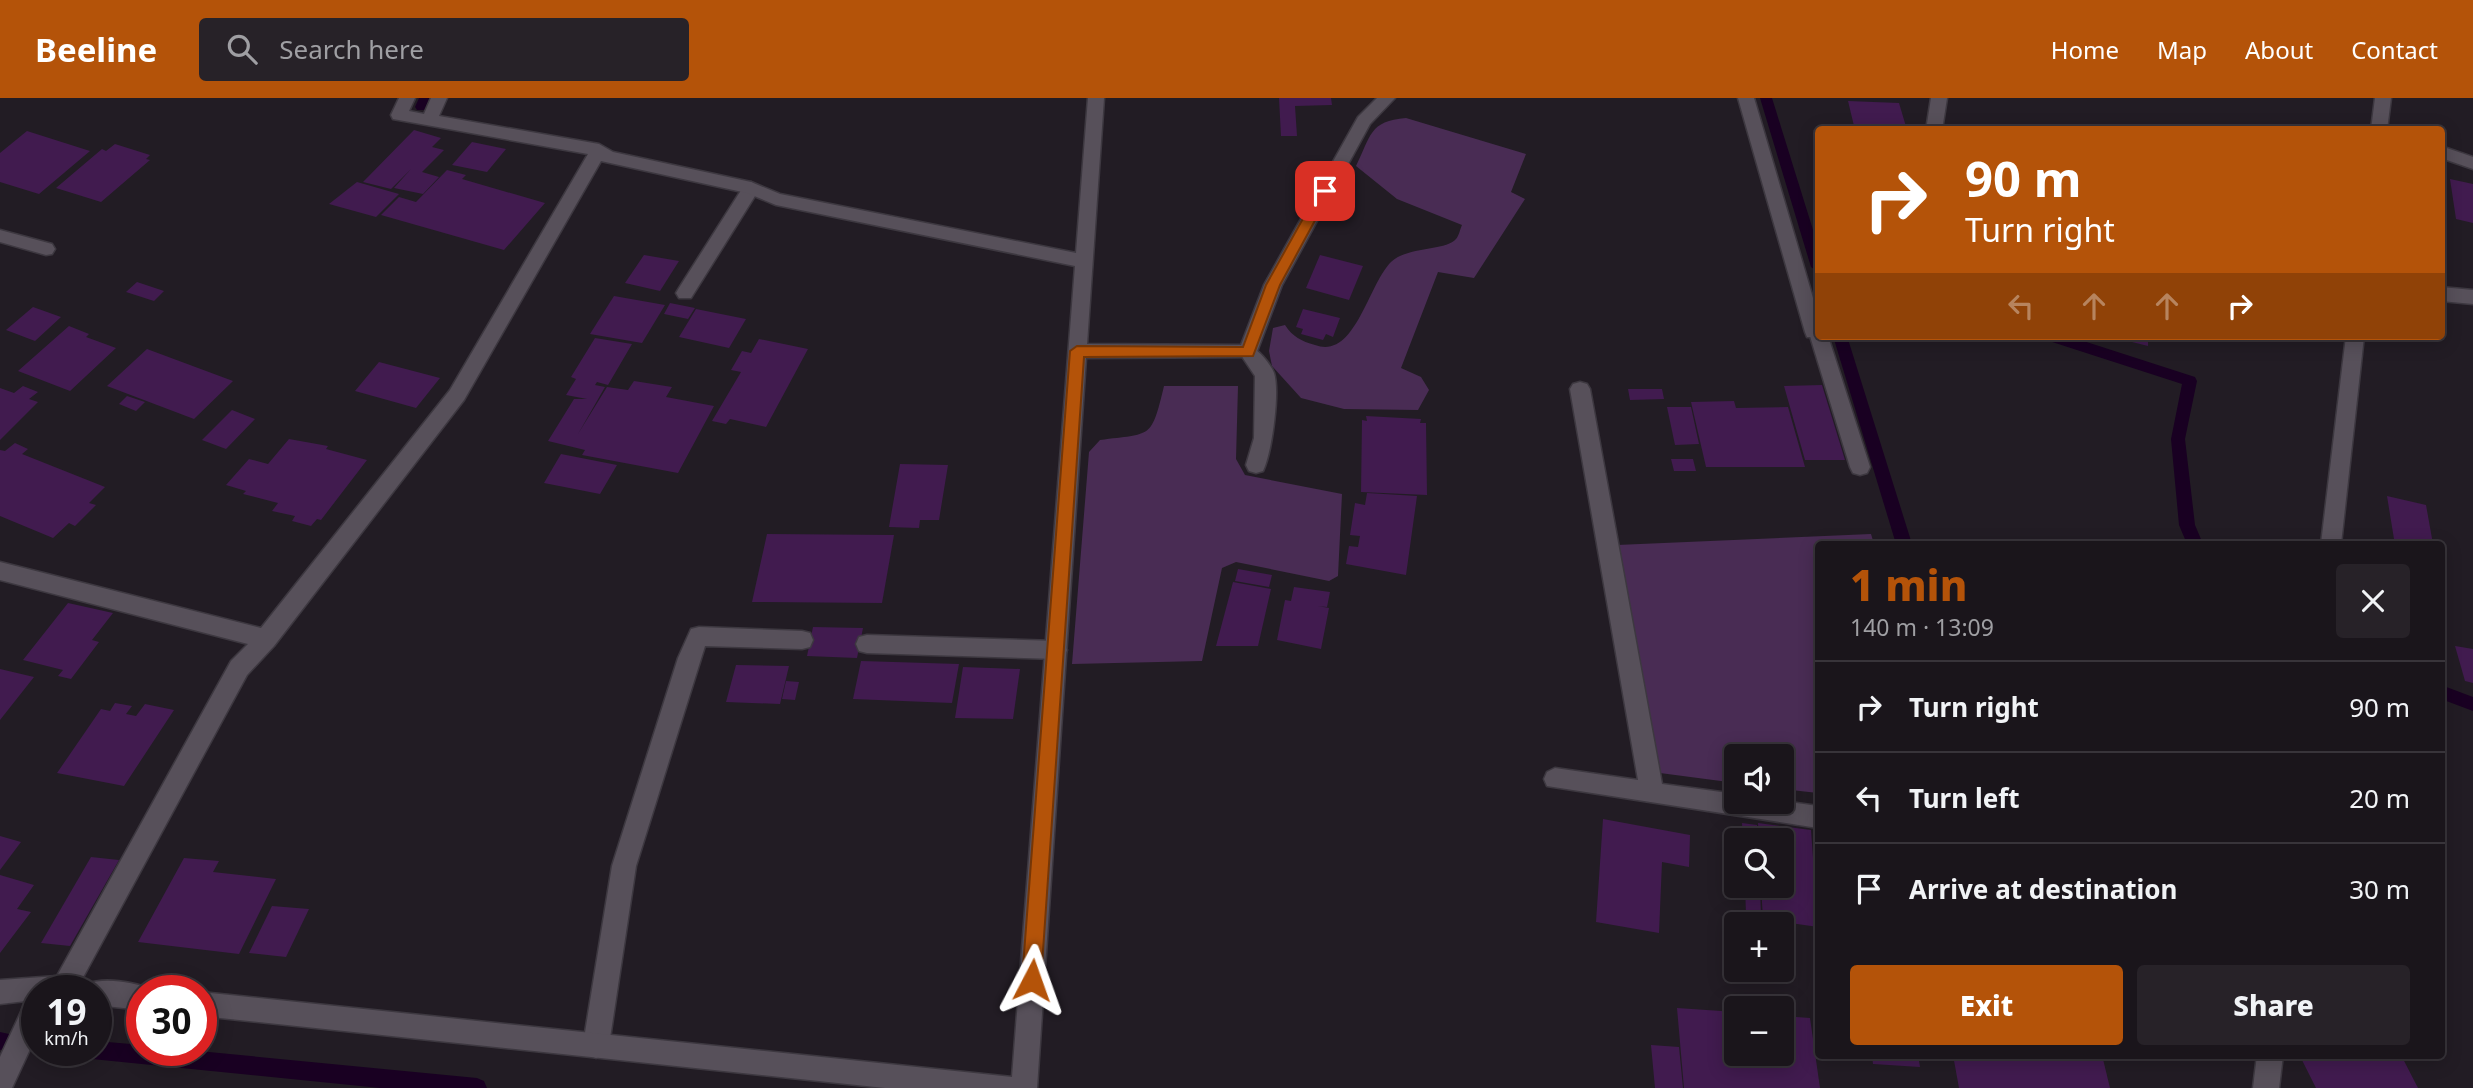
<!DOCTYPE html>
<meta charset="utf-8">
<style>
body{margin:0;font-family:"Noto Sans",sans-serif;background:#272228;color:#f1f3f6;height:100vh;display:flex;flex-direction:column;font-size:26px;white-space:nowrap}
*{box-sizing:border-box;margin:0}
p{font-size:23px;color:#9f9fa3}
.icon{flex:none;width:38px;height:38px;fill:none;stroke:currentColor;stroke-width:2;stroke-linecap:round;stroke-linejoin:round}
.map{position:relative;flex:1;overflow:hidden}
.details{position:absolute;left:1815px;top:443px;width:630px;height:518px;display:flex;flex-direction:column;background:#1a151b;border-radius:7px;box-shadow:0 4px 18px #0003,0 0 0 2px #38343a}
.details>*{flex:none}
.hud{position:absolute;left:1815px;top:28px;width:630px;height:214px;border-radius:7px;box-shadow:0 4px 18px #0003,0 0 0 2px #38343a;background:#b45309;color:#fff;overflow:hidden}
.buttons{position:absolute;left:1724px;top:646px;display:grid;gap:14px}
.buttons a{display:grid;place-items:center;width:70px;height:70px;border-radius:7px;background:#1a151b;box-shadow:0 4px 18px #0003,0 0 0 2px #38343a;font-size:35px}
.speed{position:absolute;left:21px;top:877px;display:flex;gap:14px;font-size:35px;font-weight:700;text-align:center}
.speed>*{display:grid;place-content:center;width:91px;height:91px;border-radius:50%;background:#1a151b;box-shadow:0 4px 18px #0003,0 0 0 2px #38343a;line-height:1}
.speed small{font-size:18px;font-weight:400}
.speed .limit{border:10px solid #d22;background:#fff;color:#111}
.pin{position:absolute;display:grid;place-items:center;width:60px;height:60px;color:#fff;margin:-30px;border-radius:14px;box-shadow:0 4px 10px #0006}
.me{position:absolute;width:77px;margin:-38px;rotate:4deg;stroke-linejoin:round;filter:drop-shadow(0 0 5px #0008)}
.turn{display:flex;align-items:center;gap:24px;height:147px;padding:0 35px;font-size:32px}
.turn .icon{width:91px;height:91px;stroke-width:2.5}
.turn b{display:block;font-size:49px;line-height:60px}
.lanes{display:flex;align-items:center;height:66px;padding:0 35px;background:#0003;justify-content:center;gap:35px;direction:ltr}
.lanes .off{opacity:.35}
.round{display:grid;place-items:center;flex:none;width:74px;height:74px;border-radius:7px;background:#272228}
.summary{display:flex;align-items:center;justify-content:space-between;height:119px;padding:0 35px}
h1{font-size:42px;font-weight:800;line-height:52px;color:#b45309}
.primary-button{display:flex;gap:14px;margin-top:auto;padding:14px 35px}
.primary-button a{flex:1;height:80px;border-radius:7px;background:#b45309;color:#fff;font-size:28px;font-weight:800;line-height:80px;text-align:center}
.primary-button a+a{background:#272228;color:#f1f3f6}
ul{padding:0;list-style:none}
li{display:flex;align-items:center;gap:21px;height:91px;padding:0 35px;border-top:2px solid #38343a}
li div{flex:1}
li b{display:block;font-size:26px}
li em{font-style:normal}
header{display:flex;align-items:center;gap:42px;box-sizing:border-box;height:98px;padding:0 35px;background:#b45309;color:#fff}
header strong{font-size:33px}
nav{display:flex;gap:38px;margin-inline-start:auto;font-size:24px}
.search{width:490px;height:63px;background:#272228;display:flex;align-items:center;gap:18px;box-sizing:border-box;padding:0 24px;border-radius:7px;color:#9f9fa3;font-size:26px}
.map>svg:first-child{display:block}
.green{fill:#492c54}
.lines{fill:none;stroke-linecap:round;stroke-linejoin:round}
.stream{fill:#190022;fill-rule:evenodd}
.building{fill:#411b4f}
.lane-casing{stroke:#3d3840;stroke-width:3}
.street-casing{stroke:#3d3840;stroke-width:3}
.lane{fill:#57505a;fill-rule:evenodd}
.street{fill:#57505a;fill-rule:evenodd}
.route{fill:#b45309;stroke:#753606;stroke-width:2}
</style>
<header>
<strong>Beeline</strong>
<div class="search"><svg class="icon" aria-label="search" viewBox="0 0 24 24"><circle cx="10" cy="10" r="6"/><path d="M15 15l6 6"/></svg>Search here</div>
<nav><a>Home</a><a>Map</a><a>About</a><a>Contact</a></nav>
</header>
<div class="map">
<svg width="2473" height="990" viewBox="0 0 2473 990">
<rect width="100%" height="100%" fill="#221c24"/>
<g class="green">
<path d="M 1406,20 L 1526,56 L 1511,94 L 1525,101 L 1474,180 L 1438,174 L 1401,270 L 1421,279 L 1429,292 L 1418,312 L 1344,311 L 1301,300 L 1272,268 L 1269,253 L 1273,230 L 1285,227 C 1293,239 1301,243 1315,247 C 1355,262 1368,187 1391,164 C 1408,148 1446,153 1456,141 C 1459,138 1460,131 1462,127 L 1397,101 L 1356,68 C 1371,38 1369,23 1406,20 Z"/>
<path d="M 1164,288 L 1238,288 L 1236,361 L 1245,377 L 1342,396 L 1338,478 L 1329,483 L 1236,464 L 1222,470 L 1202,563 L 1072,566 L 1089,354 L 1100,342 C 1152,335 1151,342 1164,288 Z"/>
<polygon points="1871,436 1874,446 1818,446 1818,695 1782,691 1782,658 1736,658 1736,685 1660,675 1617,447"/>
</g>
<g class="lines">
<g class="stream">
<polygon points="419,0 431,0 425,12 417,12 415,9"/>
<polygon points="1760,0 1772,0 1818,148 1818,174 1811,169"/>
<polygon points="1833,238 1847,238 1912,446 1896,446"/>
<polygon points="2044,238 2068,238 2195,279 2197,283 2185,341 2195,427 2203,446 2187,446 2179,427 2171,341 2182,286 2046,242"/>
<polygon points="2441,587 2473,599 2473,613 2441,601"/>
<polygon points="0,934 9,936 11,943 9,950 0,952"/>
<polygon points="96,943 142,947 142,952 188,952 477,980 484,983 487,990 380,990 92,961 85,959 83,952 96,952"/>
</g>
</g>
<g class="building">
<polygon points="1279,0 1331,0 1332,7 1295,8 1297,38 1281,38"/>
<polygon points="1848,3 1899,5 1907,32 1855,32"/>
<polygon points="414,32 441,40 432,49 444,52 422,74 439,79 423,96 394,90 411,71 391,91 363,84"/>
<polygon points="27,33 90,53 39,96 0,84 0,55"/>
<polygon points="472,44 506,51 487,74 452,67"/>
<polygon points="115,46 150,57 146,61 150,62 101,104 56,90 102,51 106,53"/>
<polygon points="447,72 466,77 462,81 545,105 504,152 381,117 399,99 416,104"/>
<polygon points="2450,81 2473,86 2473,125 2456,121"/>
<polygon points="357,84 399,96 376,119 329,106"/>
<polygon points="644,157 679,163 660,193 625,185"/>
<polygon points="1320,157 1363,168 1349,202 1306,190"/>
<polygon points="137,184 164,193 154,203 126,194"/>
<polygon points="614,198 665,207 642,245 590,236"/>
<polygon points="670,205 695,210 688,221 664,216"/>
<polygon points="33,209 61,219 35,243 6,232"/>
<polygon points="696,211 746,221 729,250 679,239"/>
<polygon points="1303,211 1340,220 1333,239 1326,236 1323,242 1301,236 1303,231 1296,229"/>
<polygon points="69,228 89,236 86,239 116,250 70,293 18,273"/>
<polygon points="2112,238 2148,238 2148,248 2112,239"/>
<polygon points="595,240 632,246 608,287 597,284 595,287 605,289 578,336 607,289 628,292 634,283 672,289 666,299 714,308 678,375 582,357 585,352 548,343 574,301 587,301 566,297 576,281 571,279"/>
<polygon points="759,241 808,251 766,329 730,321 726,326 712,323 741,274 731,272 742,253 751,255"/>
<polygon points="147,251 233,283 194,321 107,288"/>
<polygon points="379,264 440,280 416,310 355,293"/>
<polygon points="1822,287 1845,362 1805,362 1784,288"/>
<polygon points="23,288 38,294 29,301 38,304 0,342 0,290 14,295"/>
<polygon points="1628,291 1662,291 1664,301 1630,302"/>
<polygon points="127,298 145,304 136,313 119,306"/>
<polygon points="1734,303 1736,310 1788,309 1805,369 1706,369 1691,304"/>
<polygon points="1667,309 1691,309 1699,346 1675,347"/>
<polygon points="232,312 255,321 226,351 202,342"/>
<polygon points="1366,318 1421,321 1420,325 1426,325 1427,397 1361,394 1362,322 1367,323"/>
<polygon points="289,341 328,348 326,351 367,362 321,422 317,421 311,428 292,423 295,418 272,413 278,405 243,396 246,393 226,387 249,361 268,366"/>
<polygon points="15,345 28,351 22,356 105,389 89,405 96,407 75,428 69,425 53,440 0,418 0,352 5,353"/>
<polygon points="561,356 617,367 600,396 544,385"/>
<polygon points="1671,361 1693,361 1696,373 1674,373"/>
<polygon points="900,366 948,367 939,422 920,422 919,430 889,429"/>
<polygon points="1367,395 1417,398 1406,477 1346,466 1349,448 1358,449 1360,438 1350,437 1355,405 1365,407"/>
<polygon points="2387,398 2426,407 2433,446 2394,441"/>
<polygon points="767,436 894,437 882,505 752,504"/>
<polygon points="1238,471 1272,477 1269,489 1235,483"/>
<polygon points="1233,484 1271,491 1258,548 1216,548"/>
<polygon points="1294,489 1330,494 1327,509 1318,508 1329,510 1321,551 1277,542 1285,502 1291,503"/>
<polygon points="68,505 113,515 92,542 99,544 71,581 58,578 63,572 23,562"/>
<polygon points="813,529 863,530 857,560 807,558"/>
<polygon points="2455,548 2473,551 2473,585 2465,583"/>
<polygon points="861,563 959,566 952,605 853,601"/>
<polygon points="736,567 789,568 780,606 726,604"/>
<polygon points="963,569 1020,571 1013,621 955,620"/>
<polygon points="0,571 34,579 0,622"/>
<polygon points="786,583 799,584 795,602 782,601"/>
<polygon points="115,605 132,608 126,616 136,618 145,606 174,612 124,688 57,675 101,611 110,613"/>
<polygon points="1603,721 1690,737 1689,769 1662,764 1659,835 1596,824"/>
<polygon points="1742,725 1757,727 1757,742 1743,742"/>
<polygon points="1758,725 1811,732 1818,829 1763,821 1761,788 1782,788 1782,742 1759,742"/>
<polygon points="0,738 21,744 0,772"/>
<polygon points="91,759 119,762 70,848 41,845"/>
<polygon points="184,760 219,763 213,774 276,781 239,856 138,844"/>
<polygon points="0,777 34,787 17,811 31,814 0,855"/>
<polygon points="1745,788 1760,788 1761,818 1746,816"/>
<polygon points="272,808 309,811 286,859 249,855"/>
<polygon points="1677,910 1736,914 1736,956 1782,956 1782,918 1810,920 1820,990 1684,990"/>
<polygon points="1651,947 1679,949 1683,990 1655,990"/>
<polygon points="1872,957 1918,957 1920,969 1873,966"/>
<polygon points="1953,957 2102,957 2110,990 1959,990"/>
<polygon points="2319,957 2401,957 2418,990 2316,990 2301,960"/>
</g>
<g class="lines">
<defs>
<g id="lane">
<polygon points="1931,0 1947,0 1942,32 1926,32"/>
<polygon points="2441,48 2473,59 2473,71 2441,60"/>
<polygon points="751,84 760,90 691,200 679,200 676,195 679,190 745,86"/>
<polygon points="1818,231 1818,238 1828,238 1870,369 1867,375 1860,377 1853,375 1850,369 1810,238 1812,233"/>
<path d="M 1248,247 C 1257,250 1270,265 1274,275 C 1280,294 1272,354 1263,373 L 1256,375 L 1249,373 L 1246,367 L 1254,340 L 1255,278 L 1239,254 L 1241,249 Z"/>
<polygon points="1580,284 1587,286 1590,291 1662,686 1736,696 1736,704 1782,703 1818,708 1818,730 1547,688 1544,681 1547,674 1555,670 1638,682 1570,291 1573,286"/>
<polygon points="699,529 802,533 810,535 813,542 810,549 802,551 705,548 636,768 609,947 605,956 596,960 587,956 583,947 612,768 678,560 691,531"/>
<polygon points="867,537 1056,543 1064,545 1067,552 1064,559 1056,561 867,555 859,553 856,546 859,539"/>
</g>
<g id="street">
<path d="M 399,0 L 415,0 L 409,13 L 424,16 L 431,0 L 447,0 L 439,18 L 599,46 L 613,54 L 751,84 L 780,96 L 1076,155 L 1088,0 L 1104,0 L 1087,246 L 1241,247 L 1264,187 L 1358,19 L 1377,0 L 1395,0 L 1370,26 L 1282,187 L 1255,259 L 1086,260 L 1037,990 L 885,990 L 201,918 L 201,894 L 1012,979 L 1075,168 L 776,107 L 747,95 L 601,63 L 464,302 L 274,548 L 247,577 L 81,883 L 86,890 L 87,886 C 104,879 134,884 151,891 L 142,892 L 142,912 L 96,907 L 96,892 L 37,892 L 37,936 L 12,990 L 0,990 L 0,959 L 26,903 L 0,906 L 0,882 L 57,878 L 231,563 L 248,546 L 0,482 L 0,464 L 261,530 L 450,292 L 588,56 L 393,21 L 391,17 Z"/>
<polygon points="1738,0 1754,0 1818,217 1818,238 1821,239 1807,239 1805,234"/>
<polygon points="2375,0 2391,0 2387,32 2371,32"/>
<polygon points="0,132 52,146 55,151 52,156 46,157 0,144"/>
<polygon points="2441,189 2473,192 2473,206 2441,203"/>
<polygon points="2346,238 2364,238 2341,446 2321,446"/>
<polygon points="2257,957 2283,957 2279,990 2253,990"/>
</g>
</defs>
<use href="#lane" class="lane-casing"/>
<use href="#street" class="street-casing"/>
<use href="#lane" class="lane"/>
<use href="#street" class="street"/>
</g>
<polygon class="route" points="1325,89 1331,93 1280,187 1253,258 1084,259 1041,882 1038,888 1032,891 1025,888 1022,882 1070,253 1077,248 1243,249 1266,187 1320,90"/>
</svg>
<div class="buttons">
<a><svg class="icon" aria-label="sound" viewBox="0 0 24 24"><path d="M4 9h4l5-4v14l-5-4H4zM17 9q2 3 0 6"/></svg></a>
<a><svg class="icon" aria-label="search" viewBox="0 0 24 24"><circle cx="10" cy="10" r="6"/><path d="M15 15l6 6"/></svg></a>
<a>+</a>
<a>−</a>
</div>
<div class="speed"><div>19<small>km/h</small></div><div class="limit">30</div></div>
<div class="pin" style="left:1325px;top:93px;background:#d93025"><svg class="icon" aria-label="arrive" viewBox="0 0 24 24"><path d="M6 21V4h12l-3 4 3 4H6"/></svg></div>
<svg class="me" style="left:1032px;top:882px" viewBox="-20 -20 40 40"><path d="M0-17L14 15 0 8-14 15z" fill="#b45309" stroke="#fff" stroke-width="4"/></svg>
<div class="hud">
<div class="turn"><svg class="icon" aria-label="right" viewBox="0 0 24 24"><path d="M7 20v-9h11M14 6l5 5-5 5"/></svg><div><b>90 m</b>Turn right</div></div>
<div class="lanes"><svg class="icon off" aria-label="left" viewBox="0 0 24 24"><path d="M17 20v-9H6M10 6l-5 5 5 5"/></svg><svg class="icon off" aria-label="ahead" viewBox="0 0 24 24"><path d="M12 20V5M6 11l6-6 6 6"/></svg><svg class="icon off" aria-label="ahead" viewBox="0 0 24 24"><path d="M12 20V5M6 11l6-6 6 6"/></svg><svg class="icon" aria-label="right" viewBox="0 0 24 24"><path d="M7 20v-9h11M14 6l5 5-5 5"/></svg></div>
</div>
<section class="details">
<div class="summary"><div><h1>1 min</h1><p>140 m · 13:09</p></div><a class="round"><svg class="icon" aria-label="close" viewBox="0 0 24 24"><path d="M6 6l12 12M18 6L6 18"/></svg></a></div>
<ul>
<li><svg class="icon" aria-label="right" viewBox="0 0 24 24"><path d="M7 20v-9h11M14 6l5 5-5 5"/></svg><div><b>Turn right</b></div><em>90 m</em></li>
<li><svg class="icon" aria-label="left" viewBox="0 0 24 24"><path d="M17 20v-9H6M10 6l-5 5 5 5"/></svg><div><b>Turn left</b></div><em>20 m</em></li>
<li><svg class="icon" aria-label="arrive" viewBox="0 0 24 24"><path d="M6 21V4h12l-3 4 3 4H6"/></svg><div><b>Arrive at destination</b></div><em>30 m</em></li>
</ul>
<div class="primary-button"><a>Exit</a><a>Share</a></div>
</section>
</div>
